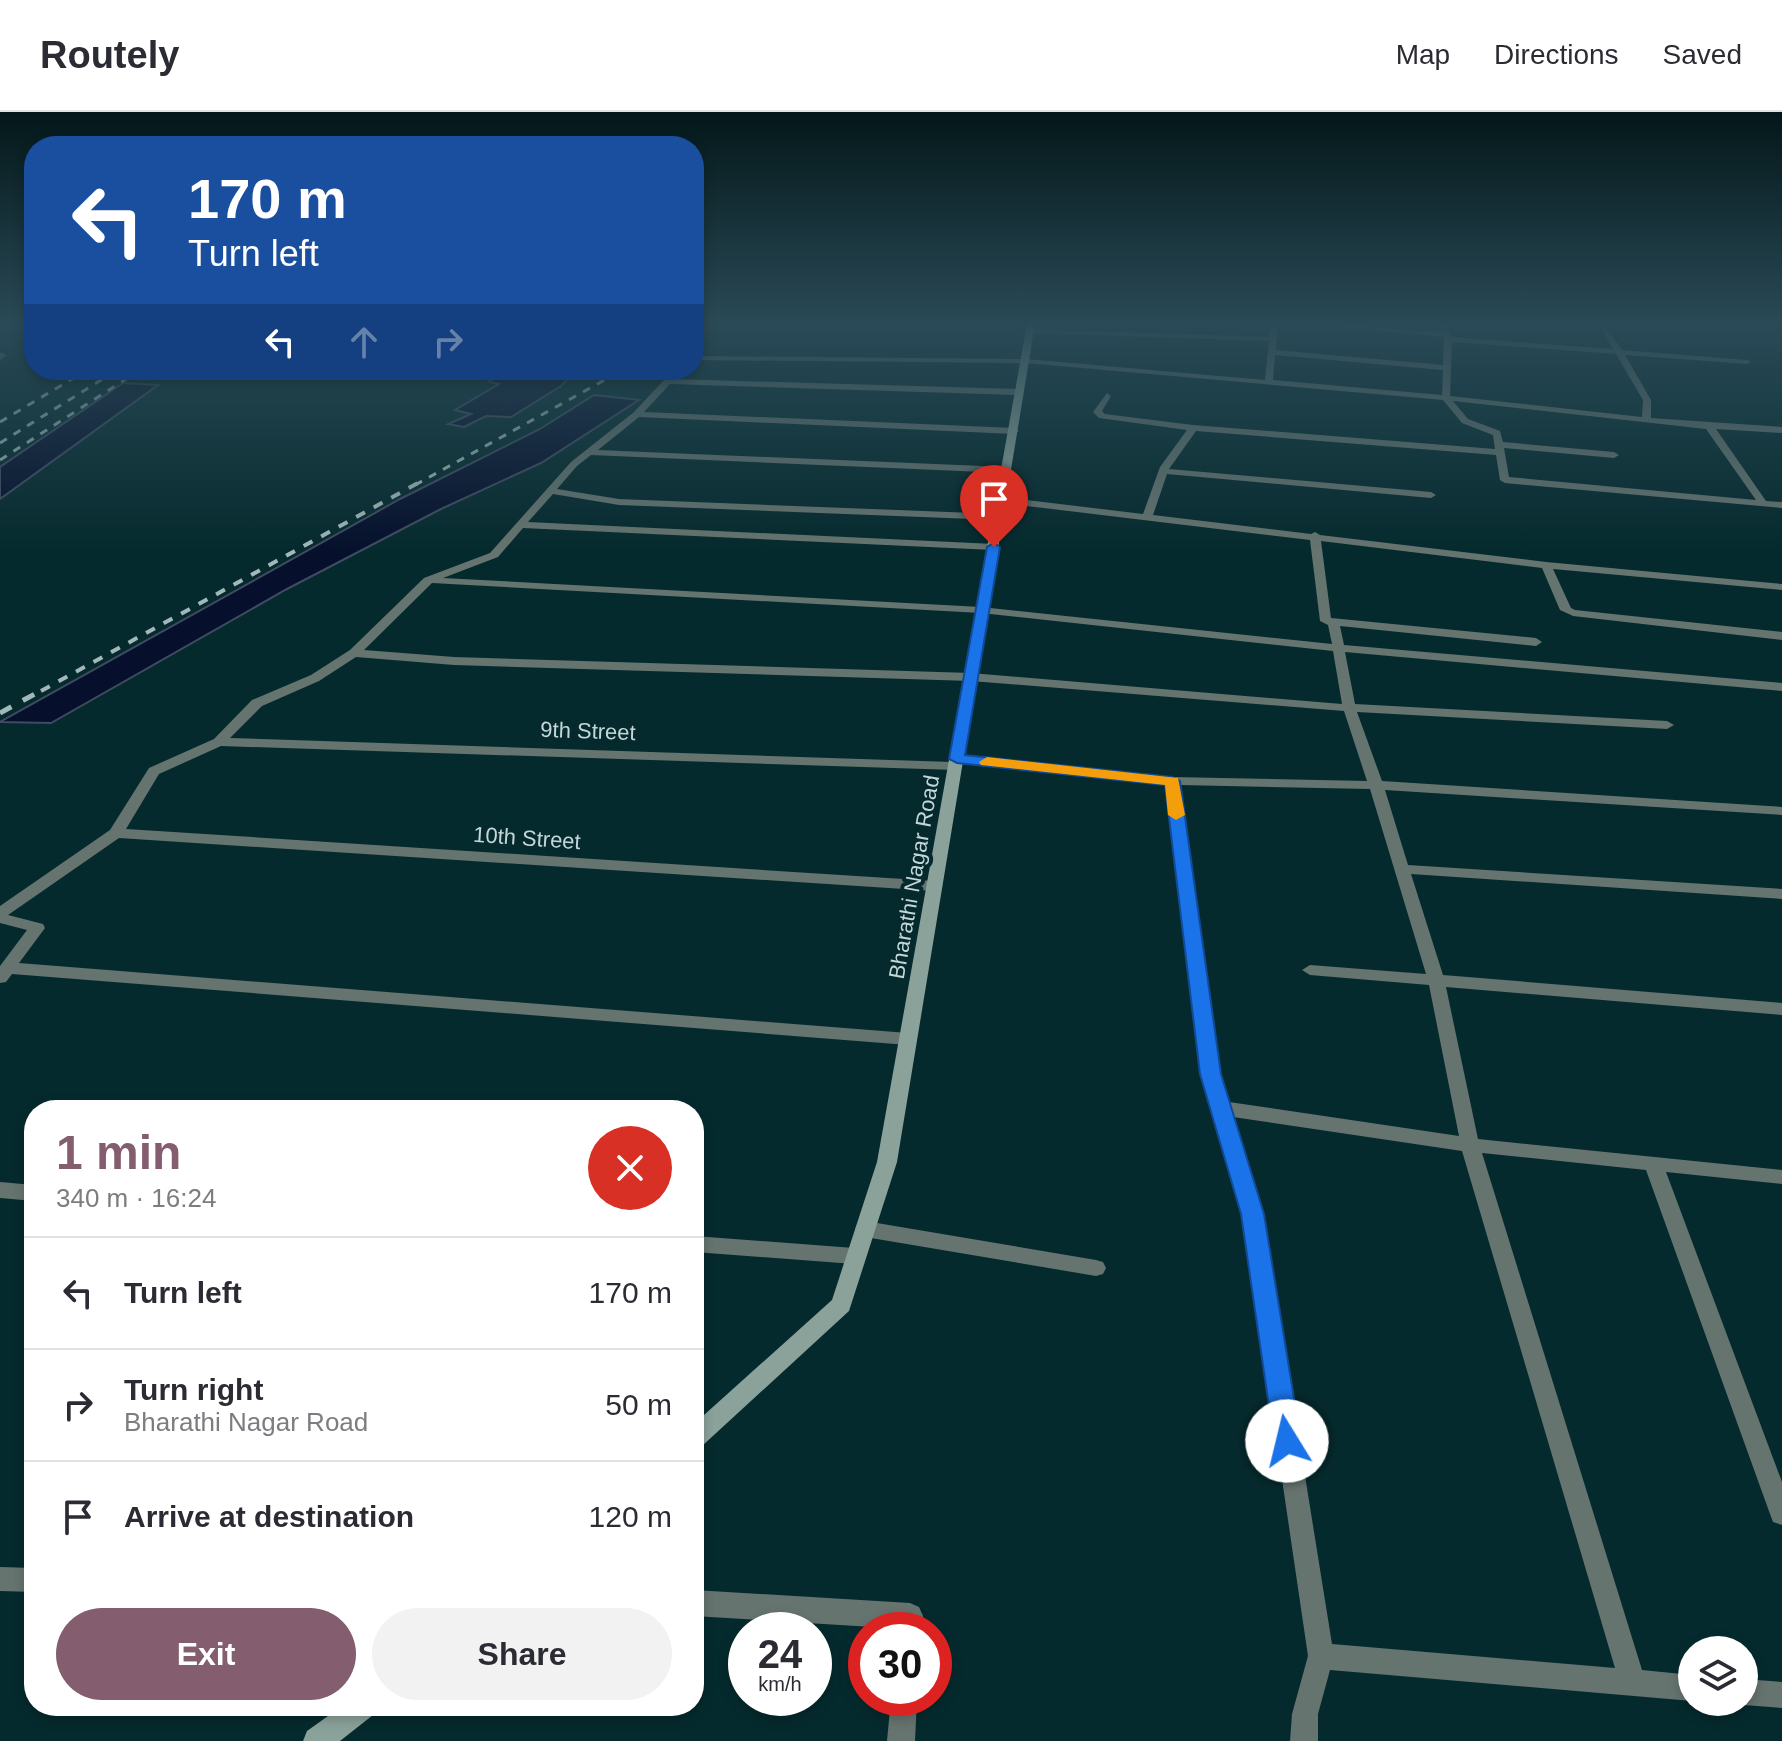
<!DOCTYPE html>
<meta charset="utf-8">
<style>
body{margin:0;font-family:Arial,sans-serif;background:#f2f2f3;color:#2b2b33;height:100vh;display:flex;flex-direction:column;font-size:30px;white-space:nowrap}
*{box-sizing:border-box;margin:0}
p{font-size:26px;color:#7c7c81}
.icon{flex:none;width:44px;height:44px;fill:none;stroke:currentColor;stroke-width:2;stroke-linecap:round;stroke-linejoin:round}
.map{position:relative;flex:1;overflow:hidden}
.drawer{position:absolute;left:24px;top:988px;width:680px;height:616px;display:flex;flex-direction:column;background:#fff;border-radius:32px;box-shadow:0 4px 12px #0003}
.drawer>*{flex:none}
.hud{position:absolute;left:24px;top:24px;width:680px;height:244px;border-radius:32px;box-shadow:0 4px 12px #0003;background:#1a4fa0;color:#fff;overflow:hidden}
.controls{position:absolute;left:1678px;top:1524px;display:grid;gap:16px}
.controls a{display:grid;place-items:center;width:80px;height:80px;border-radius:50%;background:#fff;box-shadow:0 4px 12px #0003;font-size:40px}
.speed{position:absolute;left:728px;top:1500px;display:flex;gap:16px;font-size:40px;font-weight:700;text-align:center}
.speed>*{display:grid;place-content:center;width:104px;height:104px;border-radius:50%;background:#fff;box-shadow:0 4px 12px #0003;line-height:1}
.speed small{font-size:20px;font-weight:400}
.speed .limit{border:12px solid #d22;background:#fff;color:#111}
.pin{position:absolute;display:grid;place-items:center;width:68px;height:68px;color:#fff;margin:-82px -34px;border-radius:50% 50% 50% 0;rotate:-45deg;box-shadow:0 0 8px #0007}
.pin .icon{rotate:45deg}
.me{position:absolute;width:88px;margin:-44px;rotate:351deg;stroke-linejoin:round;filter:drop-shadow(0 0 6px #0008)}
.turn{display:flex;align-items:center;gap:28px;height:168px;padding:0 32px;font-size:36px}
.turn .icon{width:104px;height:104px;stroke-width:2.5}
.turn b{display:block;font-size:56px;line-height:68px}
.lanes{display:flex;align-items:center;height:76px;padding:0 32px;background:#0003;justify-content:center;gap:40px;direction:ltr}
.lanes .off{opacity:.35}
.round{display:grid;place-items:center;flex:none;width:84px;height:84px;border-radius:42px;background:#f2f2f3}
.head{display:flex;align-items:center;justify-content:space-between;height:136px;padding:0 32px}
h1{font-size:48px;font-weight:700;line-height:60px;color:#845d6e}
.action{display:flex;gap:16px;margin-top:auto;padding:16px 32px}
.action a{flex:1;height:92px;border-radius:48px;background:#845d6e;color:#fff;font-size:32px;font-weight:700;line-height:92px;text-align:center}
.action a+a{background:#f2f2f3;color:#2b2b33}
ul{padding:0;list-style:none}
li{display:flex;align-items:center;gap:24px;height:112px;padding:0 32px;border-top:2px solid #e1e1e2}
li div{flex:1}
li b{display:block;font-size:30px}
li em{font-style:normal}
header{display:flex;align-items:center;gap:48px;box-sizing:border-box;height:112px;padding:0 40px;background:#fff;border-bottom:2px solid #e1e1e2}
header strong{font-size:38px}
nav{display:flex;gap:44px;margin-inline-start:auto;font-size:28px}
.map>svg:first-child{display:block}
.water{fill:#06102c;stroke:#3f4b60;stroke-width:2}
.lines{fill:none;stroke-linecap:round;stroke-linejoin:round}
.lane{fill:#66746f;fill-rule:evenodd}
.street{fill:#66746f;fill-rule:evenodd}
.secondary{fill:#8ba29a;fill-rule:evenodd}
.rail-far2{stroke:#a3b8ba;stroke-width:3;stroke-dasharray:8 8;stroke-linecap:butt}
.rail-far1{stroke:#a3b8ba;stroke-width:4;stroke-dasharray:10 10;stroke-linecap:butt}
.rail{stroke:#a3b8ba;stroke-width:5;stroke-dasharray:13 13;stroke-linecap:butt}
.route{fill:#1a73e8;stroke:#114b97;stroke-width:2}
.slow{fill:#f59e0b}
.labels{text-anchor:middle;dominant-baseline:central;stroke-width:8;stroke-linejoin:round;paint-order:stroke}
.street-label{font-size:22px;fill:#c4d6d8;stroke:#052a2d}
</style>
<header>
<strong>Routely</strong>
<nav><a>Map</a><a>Directions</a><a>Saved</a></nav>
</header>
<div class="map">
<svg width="1782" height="1629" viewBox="0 0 1782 1629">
<rect width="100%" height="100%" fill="#052a2d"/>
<g class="water">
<polygon points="503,258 577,258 561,274 511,305 486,304 464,315 448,312 471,302 455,298 499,272 489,270"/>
<polygon points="123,271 158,273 0,387 0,355"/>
<polygon points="594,283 639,288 541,351 441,397 287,477 51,611 0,610 400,387 540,317"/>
</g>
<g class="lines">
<polygon class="lane" points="0,240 7,243 0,248"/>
<g class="street">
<path d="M 1270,212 L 1278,212 L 1276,238 L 1443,253 L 1444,225 L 1302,212 L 1333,212 L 1442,220 L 1440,212 L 1448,212 L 1451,225 L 1613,237 L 1601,216 L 1605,214 L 1622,238 L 1747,248 L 1751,250 L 1747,252 L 1625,243 L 1651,288 L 1651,306 L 1782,315 L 1782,321 L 1716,317 L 1766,389 L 1782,390 L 1782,396 L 1505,371 L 1500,368 L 1496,343 L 1196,319 L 1169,357 L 1431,380 L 1436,383 L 1431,386 L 1167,362 L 1153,403 L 1311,422 L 1315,420 L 1320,423 L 1546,450 L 1782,472 L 1782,478 L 1553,457 L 1571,496 L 1575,498 L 1782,520 L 1782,528 L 1573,504 L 1560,498 L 1542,456 L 1321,429 L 1331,506 L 1536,526 L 1542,530 L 1536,534 L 1340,514 L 1344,533 L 1782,571 L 1782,579 L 1345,540 L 1355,592 L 1667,609 L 1674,613 L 1667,617 L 1357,600 L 1382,669 L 1782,695 L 1782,703 L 1385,678 L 1408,753 L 1782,777 L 1782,787 L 1411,762 L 1443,863 L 1782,891 L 1782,903 L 1446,875 L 1478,1027 L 1782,1058 L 1782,1072 L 1666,1060 L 1782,1370 L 1782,1413 L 1773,1410 L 1770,1402 L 1646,1058 L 1482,1041 L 1642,1558 L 1692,1563 L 1692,1589 L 1330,1558 L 1318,1602 L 1318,1629 L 1290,1629 L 1292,1602 L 1308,1544 L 1243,1102 L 1202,962 L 1165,673 L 961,652 L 961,657 L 956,658 L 221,634 L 159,662 L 126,717 L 935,769 L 943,774 L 935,779 L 119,726 L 8,803 L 43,812 L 45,816 L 19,851 L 908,921 L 914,923 L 917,927 L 914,931 L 908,933 L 12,862 L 6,870 L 0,871 L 0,854 L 27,818 L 0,811 L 0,794 L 110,718 L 149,656 L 214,627 L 252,588 L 311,563 L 350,538 L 424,466 L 490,441 L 571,350 L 634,300 L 664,268 L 665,258 L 673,258 L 672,267 L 1020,277 L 1024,280 L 1020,283 L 670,272 L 644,300 L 1014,316 L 1019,319 L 1014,322 L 639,305 L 598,338 L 1007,355 L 1012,358 L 1007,361 L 591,343 L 577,354 L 557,377 L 619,387 L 999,402 L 1004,405 L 999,408 L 619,393 L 553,382 L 528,410 L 994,432 L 999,435 L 994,438 L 523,416 L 498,445 L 443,466 L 981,495 L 1332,532 L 1328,513 L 1320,509 L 1310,428 L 1002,391 L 997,388 L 1002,385 L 1143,402 L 1160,355 L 1187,318 L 1099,306 L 1093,300 L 1107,281 L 1111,284 L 1102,299 L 1105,302 L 1193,313 L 1495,337 L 1493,323 L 1462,311 L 1443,288 L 1026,251 L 694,248 L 694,244 L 1026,247 L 1265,268 L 1269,229 L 1030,221 L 1026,219 L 1030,217 L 1269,225 ZM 1452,230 L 1616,242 L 1643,288 L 1642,305 L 1450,284 ZM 1275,243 L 1443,258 L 1442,283 L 1273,268 ZM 1453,289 L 1706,317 L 1756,388 L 1509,365 L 1504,336 L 1614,346 L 1619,343 L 1614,340 L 1503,330 L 1500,319 L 1468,307 ZM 432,471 L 981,501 L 1333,539 L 1342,592 L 971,561 L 454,545 L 364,538 ZM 356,545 L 454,553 L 971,569 L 1344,599 L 1367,669 L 1172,665 L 957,643 L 952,644 L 952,650 L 230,626 L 262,594 L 319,569 ZM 1180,673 L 1370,677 L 1426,862 L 1310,853 L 1302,858 L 1310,863 L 1429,873 L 1459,1024 L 1229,990 L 1220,962 ZM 1233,1005 L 1462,1039 L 1615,1556 L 1332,1532 L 1263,1102 Z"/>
<polygon points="0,1070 34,1073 34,1089 0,1086"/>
<polygon points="865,1109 1096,1148 1103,1150 1106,1156 1103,1162 1096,1164 865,1125 858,1123 855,1117 858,1111"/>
<polygon points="694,1124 854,1136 861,1138 864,1144 861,1150 854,1152 694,1140"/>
<polygon points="0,1455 34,1456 34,1480 0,1479"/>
<polygon points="694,1478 910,1491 919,1495 923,1504 922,1518 694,1504"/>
<polygon points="1744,1567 1782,1570 1782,1596 1744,1593 1736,1590 1744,1590"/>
<polygon points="891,1586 917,1586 915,1629 887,1629"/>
</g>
<g class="secondary">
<polygon points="1027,212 1035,212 897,1050 849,1199 702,1334 694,1338 694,1312 832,1188 877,1050"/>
<polygon points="342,1594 377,1594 373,1603 340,1629 303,1629 307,1619"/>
</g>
<g class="rail-far2">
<polyline points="163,265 174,258"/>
<polyline points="0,310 87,258"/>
<polyline points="0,331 117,258"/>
<polyline points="0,348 140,258"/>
<polyline points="415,373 610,265"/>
</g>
<polyline class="rail-far1" points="41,579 418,371"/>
<polyline class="rail" points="0,601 44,577"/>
</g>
<linearGradient id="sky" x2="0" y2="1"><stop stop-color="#031719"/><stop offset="0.48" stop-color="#2a4a57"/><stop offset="1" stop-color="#2a4a57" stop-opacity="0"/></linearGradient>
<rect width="1782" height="440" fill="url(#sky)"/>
<polygon class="route" points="994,431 1000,435 965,643 1172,665 1180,669 1221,962 1264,1102 1301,1329 1297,1337 1287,1341 1278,1337 1274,1329 1241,1102 1200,962 1165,673 957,651 949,647 987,435"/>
<polygon class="slow" points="987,645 1178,666 1185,703 1176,708 1168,703 1165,673 981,653 979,650"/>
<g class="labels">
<g class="street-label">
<text transform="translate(588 619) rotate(2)">9th Street</text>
<text transform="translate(527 726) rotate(4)">10th Street</text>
<text transform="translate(914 765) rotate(-80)">Bharathi Nagar Road</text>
</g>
</g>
</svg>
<div class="controls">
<a><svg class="icon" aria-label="layers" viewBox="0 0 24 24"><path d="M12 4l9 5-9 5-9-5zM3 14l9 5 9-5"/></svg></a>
</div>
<div class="speed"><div>24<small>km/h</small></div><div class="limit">30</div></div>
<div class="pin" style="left:994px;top:435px;background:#d93025"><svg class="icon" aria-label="arrive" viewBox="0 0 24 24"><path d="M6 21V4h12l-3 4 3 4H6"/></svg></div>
<svg class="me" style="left:1287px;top:1329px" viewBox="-20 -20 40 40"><circle r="19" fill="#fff"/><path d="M0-13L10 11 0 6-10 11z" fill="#1a73e8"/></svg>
<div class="hud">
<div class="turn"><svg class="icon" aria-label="left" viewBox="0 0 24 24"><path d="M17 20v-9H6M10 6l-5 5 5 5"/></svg><div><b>170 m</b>Turn left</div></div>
<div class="lanes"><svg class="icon" aria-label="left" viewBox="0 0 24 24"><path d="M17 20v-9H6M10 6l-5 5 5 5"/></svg><svg class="icon off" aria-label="ahead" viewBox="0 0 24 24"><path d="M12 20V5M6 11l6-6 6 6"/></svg><svg class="icon off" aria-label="right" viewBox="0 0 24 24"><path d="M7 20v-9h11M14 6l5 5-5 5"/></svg></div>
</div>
<section class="drawer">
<div class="head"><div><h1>1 min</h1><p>340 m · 16:24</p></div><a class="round" style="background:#d93025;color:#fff"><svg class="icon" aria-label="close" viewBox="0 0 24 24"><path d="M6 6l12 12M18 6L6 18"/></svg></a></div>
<ul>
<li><svg class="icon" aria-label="left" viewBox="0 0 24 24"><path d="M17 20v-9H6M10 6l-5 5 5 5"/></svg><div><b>Turn left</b></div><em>170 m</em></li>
<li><svg class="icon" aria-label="right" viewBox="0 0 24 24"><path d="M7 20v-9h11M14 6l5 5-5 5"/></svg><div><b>Turn right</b><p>Bharathi Nagar Road</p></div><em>50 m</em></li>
<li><svg class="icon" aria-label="arrive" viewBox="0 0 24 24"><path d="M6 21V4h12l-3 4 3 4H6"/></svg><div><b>Arrive at destination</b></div><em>120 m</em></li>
</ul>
<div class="action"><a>Exit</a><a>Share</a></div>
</section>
</div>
